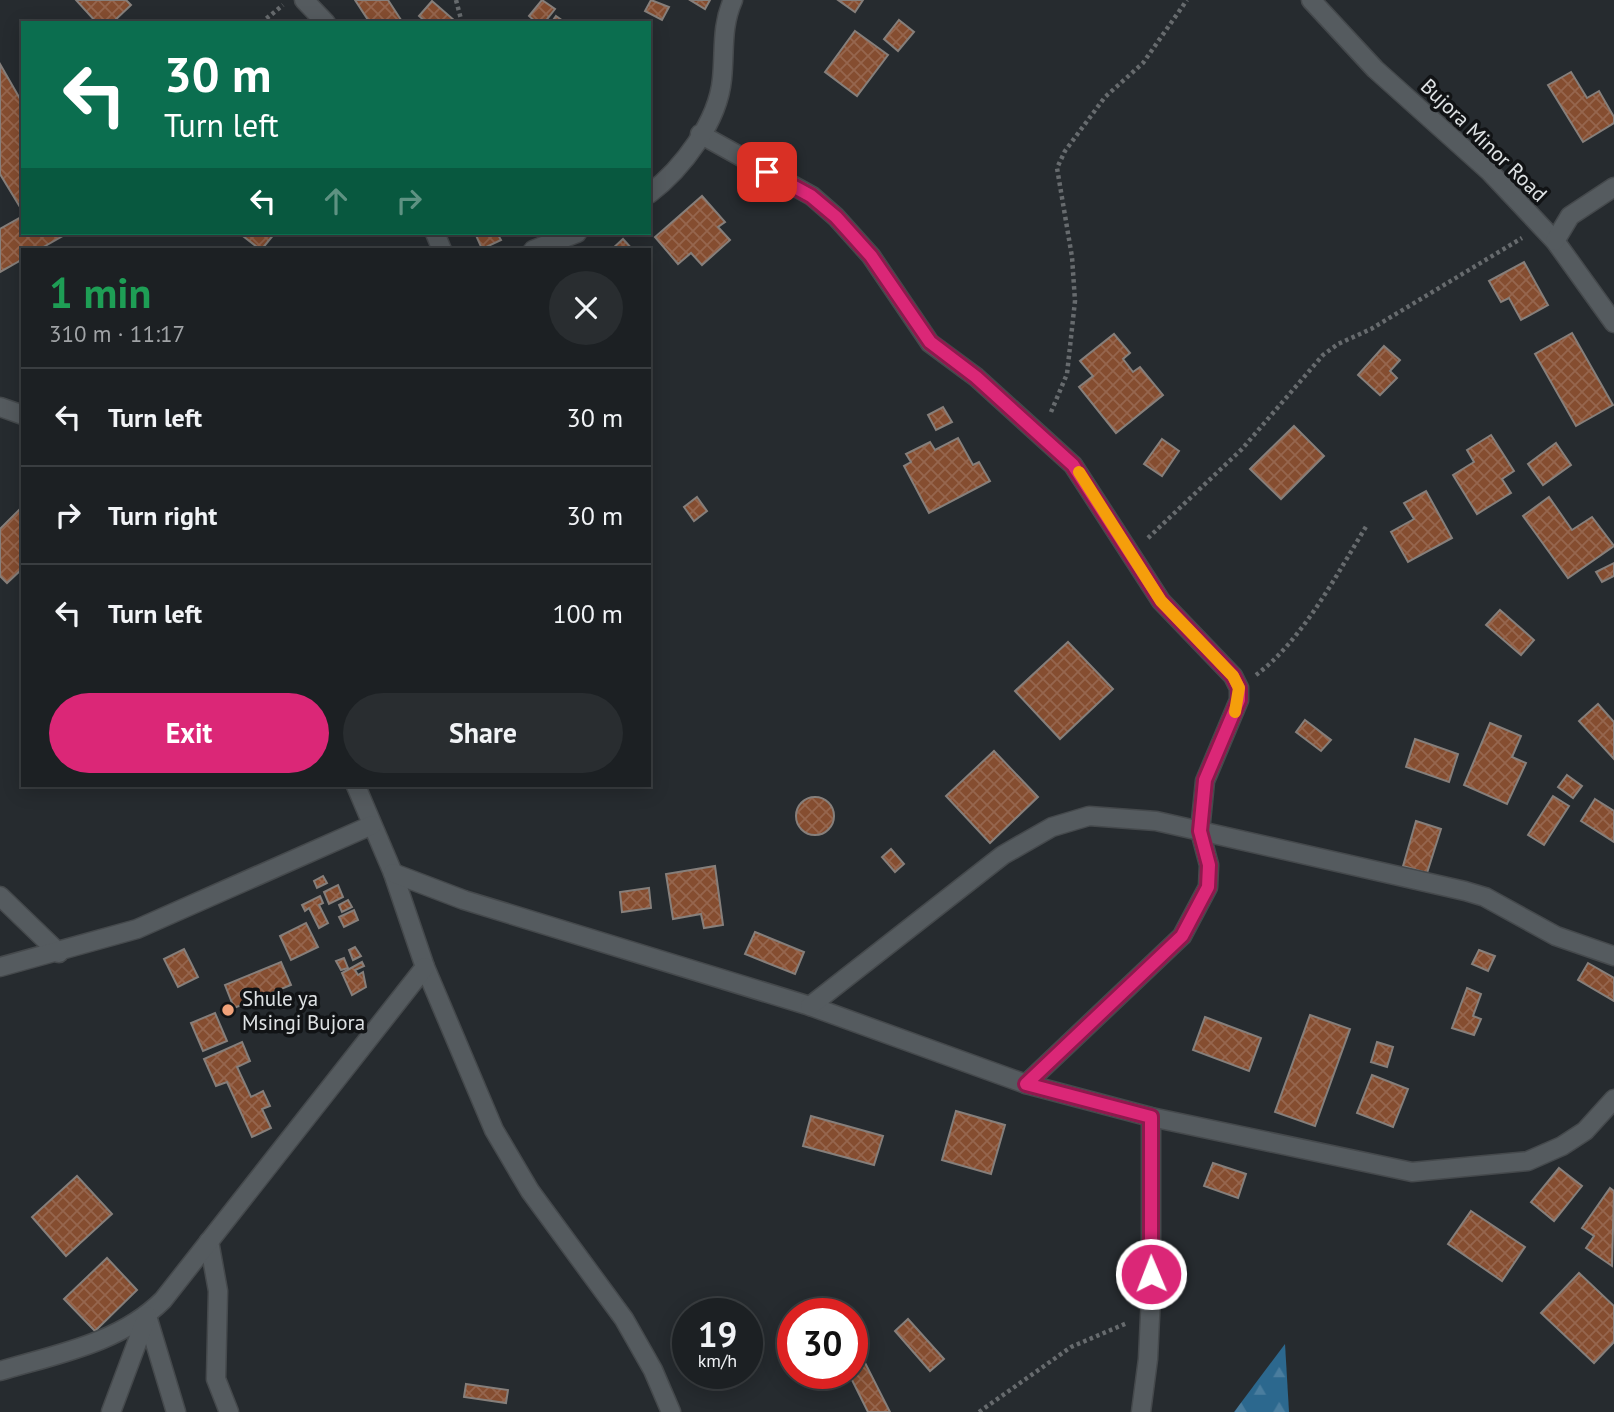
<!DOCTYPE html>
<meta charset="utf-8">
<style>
body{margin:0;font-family:"PT Sans",sans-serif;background:#292d30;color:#f1f3f6;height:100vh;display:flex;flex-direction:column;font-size:26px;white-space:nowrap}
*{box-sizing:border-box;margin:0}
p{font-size:23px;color:#a0a3a6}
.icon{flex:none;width:38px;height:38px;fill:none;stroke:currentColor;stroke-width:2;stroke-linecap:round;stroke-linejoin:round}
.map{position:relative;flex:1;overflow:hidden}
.side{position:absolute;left:21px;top:248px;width:630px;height:539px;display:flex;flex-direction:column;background:#1c2023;border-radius:0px;box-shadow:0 4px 18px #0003,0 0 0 2px #3a3e41}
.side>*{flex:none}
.guide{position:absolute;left:21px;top:21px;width:630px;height:214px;border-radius:0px;box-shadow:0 4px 18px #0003,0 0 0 2px #3a3e41;background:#0b6e4f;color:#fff;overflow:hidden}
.speed{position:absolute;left:672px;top:1298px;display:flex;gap:14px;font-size:35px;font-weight:700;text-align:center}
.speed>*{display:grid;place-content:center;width:91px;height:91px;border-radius:50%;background:#1c2023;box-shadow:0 4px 18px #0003,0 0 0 2px #3a3e41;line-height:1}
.speed small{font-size:18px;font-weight:400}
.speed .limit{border:10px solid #d22;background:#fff;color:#111}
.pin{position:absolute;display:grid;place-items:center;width:60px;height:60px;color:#fff;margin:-30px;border-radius:14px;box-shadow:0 4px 10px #0006}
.me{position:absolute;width:77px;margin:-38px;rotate:359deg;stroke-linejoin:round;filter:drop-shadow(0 0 5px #0008)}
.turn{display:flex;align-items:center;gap:24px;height:147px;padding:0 28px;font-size:32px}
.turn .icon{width:91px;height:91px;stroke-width:2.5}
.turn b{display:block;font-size:49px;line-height:60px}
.lanes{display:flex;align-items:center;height:66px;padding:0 28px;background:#0003;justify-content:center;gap:35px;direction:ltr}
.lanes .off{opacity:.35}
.round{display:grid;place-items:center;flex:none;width:74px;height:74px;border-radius:37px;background:#292d30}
.overview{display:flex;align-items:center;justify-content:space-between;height:119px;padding:0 28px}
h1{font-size:42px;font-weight:700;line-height:52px;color:#1e9e55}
.primary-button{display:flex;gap:14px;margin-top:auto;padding:14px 28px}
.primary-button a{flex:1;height:80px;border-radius:42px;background:#db2777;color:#fff;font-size:28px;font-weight:700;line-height:80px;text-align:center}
.primary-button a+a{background:#292d30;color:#f1f3f6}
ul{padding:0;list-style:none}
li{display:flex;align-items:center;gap:21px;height:98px;padding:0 28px;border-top:2px solid #3a3e41}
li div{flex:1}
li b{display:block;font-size:26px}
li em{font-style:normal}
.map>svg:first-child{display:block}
.forest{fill:url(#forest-firs)}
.building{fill:url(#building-cross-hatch);stroke:#867f7b;stroke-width:2}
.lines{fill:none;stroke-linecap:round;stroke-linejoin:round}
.minor-casing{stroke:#45494c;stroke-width:21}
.path{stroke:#676b6e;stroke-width:4.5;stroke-dasharray:3.5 3.5;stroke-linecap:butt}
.minor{stroke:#555b5f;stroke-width:18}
.route-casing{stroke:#8e194d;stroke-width:18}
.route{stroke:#db2777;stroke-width:12}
.slow{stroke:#f59e0b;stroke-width:12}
.poi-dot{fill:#f0a27a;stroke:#111315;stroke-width:2.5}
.labels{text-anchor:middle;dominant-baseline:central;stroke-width:7;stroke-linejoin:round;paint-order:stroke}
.street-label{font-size:21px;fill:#dee2e4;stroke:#111315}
.poi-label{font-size:21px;fill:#dee2e4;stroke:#111315;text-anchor:start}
</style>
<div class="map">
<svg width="1614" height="1412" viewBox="0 0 1614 1412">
<defs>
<pattern id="forest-firs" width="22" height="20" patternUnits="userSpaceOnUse" patternTransform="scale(1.75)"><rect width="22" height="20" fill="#2c688e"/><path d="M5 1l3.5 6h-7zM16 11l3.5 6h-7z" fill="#4a7d9e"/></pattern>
<pattern id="building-cross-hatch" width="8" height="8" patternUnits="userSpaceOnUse" patternTransform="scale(1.75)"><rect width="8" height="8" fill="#854d30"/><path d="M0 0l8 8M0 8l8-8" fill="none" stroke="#96664e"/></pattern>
</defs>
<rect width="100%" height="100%" fill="#262b2f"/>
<polygon class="forest" points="1285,1344 1289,1412 1234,1412"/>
<g class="building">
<polygon points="76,0 126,0 131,5 112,23 97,23"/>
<polygon points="355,0 388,0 403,23 370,23"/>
<polygon points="542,0 555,9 544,23 537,23 529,16"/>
<polygon points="651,0 669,7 662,20 645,11"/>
<polygon points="690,0 710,0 705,9"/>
<polygon points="838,0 863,0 855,12"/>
<polygon points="432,1 455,21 453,23 427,23 419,16"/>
<polygon points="556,16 566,23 551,23"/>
<polygon points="899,20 914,32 898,51 884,39"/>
<polygon points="855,31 888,55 857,96 825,72"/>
<polygon points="0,64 23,104 23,212 0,174"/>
<polygon points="1571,72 1587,98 1599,91 1614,117 1614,123 1583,142 1548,85"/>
<polygon points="702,196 725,222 718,227 730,240 702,265 691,253 678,264 655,237"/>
<polygon points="23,216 23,233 68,233 38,250 23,250 23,259 0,272 0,229"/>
<polygon points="239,233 275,233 261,250"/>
<polygon points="475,233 497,233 501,240 482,249"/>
<polygon points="623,239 633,250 611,250"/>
<polygon points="1524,262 1548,305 1521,320 1509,298 1501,302 1489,281"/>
<polygon points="1572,333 1613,405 1576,426 1535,354"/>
<polygon points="1114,334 1130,353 1123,359 1133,372 1140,367 1163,395 1116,433 1079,387 1093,376 1080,361"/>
<polygon points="1384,346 1400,360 1390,371 1397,378 1380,395 1358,375"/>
<polygon points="943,407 952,422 936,430 928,415"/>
<polygon points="1294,426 1324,456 1281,499 1250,469"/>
<polygon points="1491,435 1514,471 1502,479 1511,493 1477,514 1453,475 1474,462 1467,450"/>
<polygon points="958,438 973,465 979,462 990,481 929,513 904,466 911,462 906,454 930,442 935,450"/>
<polygon points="1162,439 1179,451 1162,476 1144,464"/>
<polygon points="1556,443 1571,465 1543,485 1528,464"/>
<polygon points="1426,491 1452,538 1408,562 1391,532 1414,519 1404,503"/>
<polygon points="697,497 707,511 694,521 684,507"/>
<polygon points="1549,497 1572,530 1592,517 1614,546 1568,578 1523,516"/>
<polygon points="23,506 23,568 7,583 0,576 0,529"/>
<polygon points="1614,563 1614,576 1602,582 1596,572"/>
<polygon points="1500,610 1534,640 1521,655 1486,625"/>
<polygon points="1068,642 1113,689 1060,739 1015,691"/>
<polygon points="1598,704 1614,722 1614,759 1579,721"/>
<polygon points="1305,720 1331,740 1321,751 1296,732"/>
<polygon points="1490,723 1521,736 1512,757 1526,763 1507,804 1464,785"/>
<polygon points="1415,739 1458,754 1449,782 1406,767"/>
<polygon points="994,751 1038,797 990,843 946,796"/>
<polygon points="1567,775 1582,786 1573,798 1558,787"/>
<polygon points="1553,796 1569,806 1544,845 1528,835"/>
<circle cx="815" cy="816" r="19"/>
<polygon points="1595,799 1614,811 1614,842 1581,821"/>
<polygon points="1416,821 1441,829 1427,873 1403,866"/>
<polygon points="891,849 904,864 895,872 882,857"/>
<polygon points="715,866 723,925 704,928 701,914 673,919 666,874"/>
<polygon points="323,876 327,883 317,888 314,881"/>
<polygon points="338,885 343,897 329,904 324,892"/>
<polygon points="649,888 651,908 622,912 620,892"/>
<polygon points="320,896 323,903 319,905 328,923 319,928 309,908 305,911 302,905"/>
<polygon points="348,900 352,907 342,912 339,905"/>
<polygon points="354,910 358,920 344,927 339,917"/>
<polygon points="306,923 318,947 291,960 280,936"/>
<polygon points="755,932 804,952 795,974 745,954"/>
<polygon points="355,947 361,956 353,960 349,950"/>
<polygon points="184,949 198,977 178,987 164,959"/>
<polygon points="1479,950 1495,956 1488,971 1472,964"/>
<polygon points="344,958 348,968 341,970 336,961"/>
<polygon points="281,962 291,985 234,1008 225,985"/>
<polygon points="362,962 364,966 355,970 358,975 363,972 366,987 352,995 342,973"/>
<polygon points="1588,963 1614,978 1614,1001 1578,980"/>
<polygon points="1467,988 1481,994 1473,1016 1481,1019 1474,1035 1452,1028"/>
<polygon points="215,1013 227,1041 203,1051 191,1023"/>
<polygon points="1310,1015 1350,1029 1315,1126 1275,1112"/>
<polygon points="1205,1017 1261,1038 1249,1071 1193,1050"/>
<polygon points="242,1042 250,1061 237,1067 251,1097 263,1091 270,1106 262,1109 271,1128 252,1137 227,1082 216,1086 204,1059"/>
<polygon points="1377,1042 1393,1047 1387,1067 1371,1062"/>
<polygon points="1372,1075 1408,1089 1393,1127 1357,1113"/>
<polygon points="956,1111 1005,1125 991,1174 942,1160"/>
<polygon points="811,1116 883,1136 874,1165 803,1146"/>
<polygon points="1213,1163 1246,1174 1238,1198 1204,1186"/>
<polygon points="1559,1168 1582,1186 1554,1221 1531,1202"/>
<polygon points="77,1176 112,1214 66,1256 32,1217"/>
<polygon points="1610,1188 1614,1191 1612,1266 1586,1248 1594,1236 1582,1228"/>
<polygon points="1471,1211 1525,1247 1502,1281 1448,1244"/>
<polygon points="107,1258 137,1290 95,1331 64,1299"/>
<polygon points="1579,1273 1614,1306 1614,1342 1594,1363 1541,1313"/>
<polygon points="908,1319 944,1359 930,1371 895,1331"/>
<polygon points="859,1351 890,1412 868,1412 849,1374 852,1374 852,1354"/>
<polygon points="466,1384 508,1390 506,1403 464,1397"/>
</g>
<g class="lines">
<defs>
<g id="minor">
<polyline points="304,0 326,23"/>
<polyline points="1311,0 1375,69 1490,172 1555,241 1614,323"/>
<polyline points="700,134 812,196 836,217 871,256 930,343 976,377 1073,465 1161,601 1233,676 1239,688 1239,700 1205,781 1200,831 1209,865 1208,887 1182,936 1026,1084"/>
<path d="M 649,194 C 682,169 718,122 722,79 C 725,51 721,27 733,0"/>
<polyline points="435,233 442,250"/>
<polyline points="1555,241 1570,216 1614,187"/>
<polyline points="533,250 577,233"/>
<polyline points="0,407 23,415"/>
<polyline points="356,786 393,873 425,967 494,1130 530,1191 624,1319 653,1370 671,1412"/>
<polyline points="393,873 464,900 810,1006 1026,1084 1151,1117 1412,1172 1528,1161 1562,1146 1585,1131 1614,1099"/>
<polyline points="0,896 59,953"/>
<polyline points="0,967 137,929 372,825"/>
<polyline points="810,1006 1003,855 1052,827 1089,816 1156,821 1465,891 1485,897 1556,936 1614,956"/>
<polyline points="209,1241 218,1291 216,1379 229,1412"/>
<polyline points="147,1316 176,1412"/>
<path d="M 0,1371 C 57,1354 120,1343 163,1300 L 425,967"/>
<polyline points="111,1412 147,1316"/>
<polyline points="1141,1412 1148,1359 1151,1296 1151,1117"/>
</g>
</defs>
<use href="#minor" class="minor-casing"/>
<g class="path">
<polyline points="456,0 462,23"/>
<polyline points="261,23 283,5"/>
<polyline points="1051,412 1067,374 1075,301 1072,257 1057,168 1065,151 1105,97 1143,63 1187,0"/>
<polyline points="1148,538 1242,449 1323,355 1338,344 1371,329 1522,238"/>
<path d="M 1256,675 C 1302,641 1337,574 1367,525"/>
<polyline points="979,1412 1071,1347 1127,1323"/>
</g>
<use href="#minor" class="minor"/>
</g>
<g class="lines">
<defs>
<polyline id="route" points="767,172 811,196 836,217 871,256 930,342 976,377 1073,465 1161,601 1233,676 1239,688 1239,700 1205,780 1200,831 1209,865 1208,887 1182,936 1026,1084 1151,1117 1151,1274"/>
</defs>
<use href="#route" class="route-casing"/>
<use href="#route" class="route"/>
<polyline class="slow" points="1079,472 1161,601 1233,676 1239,688 1235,712"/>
</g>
<circle class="poi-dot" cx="228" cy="1010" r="7"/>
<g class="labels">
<g class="street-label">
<text transform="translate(1484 140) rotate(44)">Bujora Minor Road</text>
</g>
<g class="poi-label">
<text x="242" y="998">Shule ya<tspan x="242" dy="24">Msingi Bujora</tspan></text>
</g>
</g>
</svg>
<div class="speed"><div>19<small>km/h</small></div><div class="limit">30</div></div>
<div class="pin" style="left:767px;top:172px;background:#d93025"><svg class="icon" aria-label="arrive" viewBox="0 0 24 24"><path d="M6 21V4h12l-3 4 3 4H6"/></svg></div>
<svg class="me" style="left:1151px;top:1274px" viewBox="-20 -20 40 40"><circle r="17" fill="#db2777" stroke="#fff" stroke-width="3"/><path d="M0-11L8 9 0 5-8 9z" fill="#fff"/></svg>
<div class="guide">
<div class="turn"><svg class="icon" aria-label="left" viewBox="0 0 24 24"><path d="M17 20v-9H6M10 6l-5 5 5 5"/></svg><div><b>30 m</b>Turn left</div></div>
<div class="lanes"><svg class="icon" aria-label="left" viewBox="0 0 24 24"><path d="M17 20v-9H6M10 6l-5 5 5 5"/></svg><svg class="icon off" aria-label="ahead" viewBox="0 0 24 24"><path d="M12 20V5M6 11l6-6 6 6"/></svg><svg class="icon off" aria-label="right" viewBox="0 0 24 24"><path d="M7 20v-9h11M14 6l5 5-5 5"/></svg></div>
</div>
<section class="side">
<div class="overview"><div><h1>1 min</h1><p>310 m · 11:17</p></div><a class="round"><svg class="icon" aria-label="close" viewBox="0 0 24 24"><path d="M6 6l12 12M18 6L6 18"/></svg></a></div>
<ul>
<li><svg class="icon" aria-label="left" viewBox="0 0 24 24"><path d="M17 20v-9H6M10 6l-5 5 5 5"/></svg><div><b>Turn left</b></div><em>30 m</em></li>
<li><svg class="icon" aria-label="right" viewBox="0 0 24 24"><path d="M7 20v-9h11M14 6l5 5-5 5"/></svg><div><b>Turn right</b></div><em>30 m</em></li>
<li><svg class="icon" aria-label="left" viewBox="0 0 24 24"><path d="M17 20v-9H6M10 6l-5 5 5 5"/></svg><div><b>Turn left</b></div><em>100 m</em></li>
</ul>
<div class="primary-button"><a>Exit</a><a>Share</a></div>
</section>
</div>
